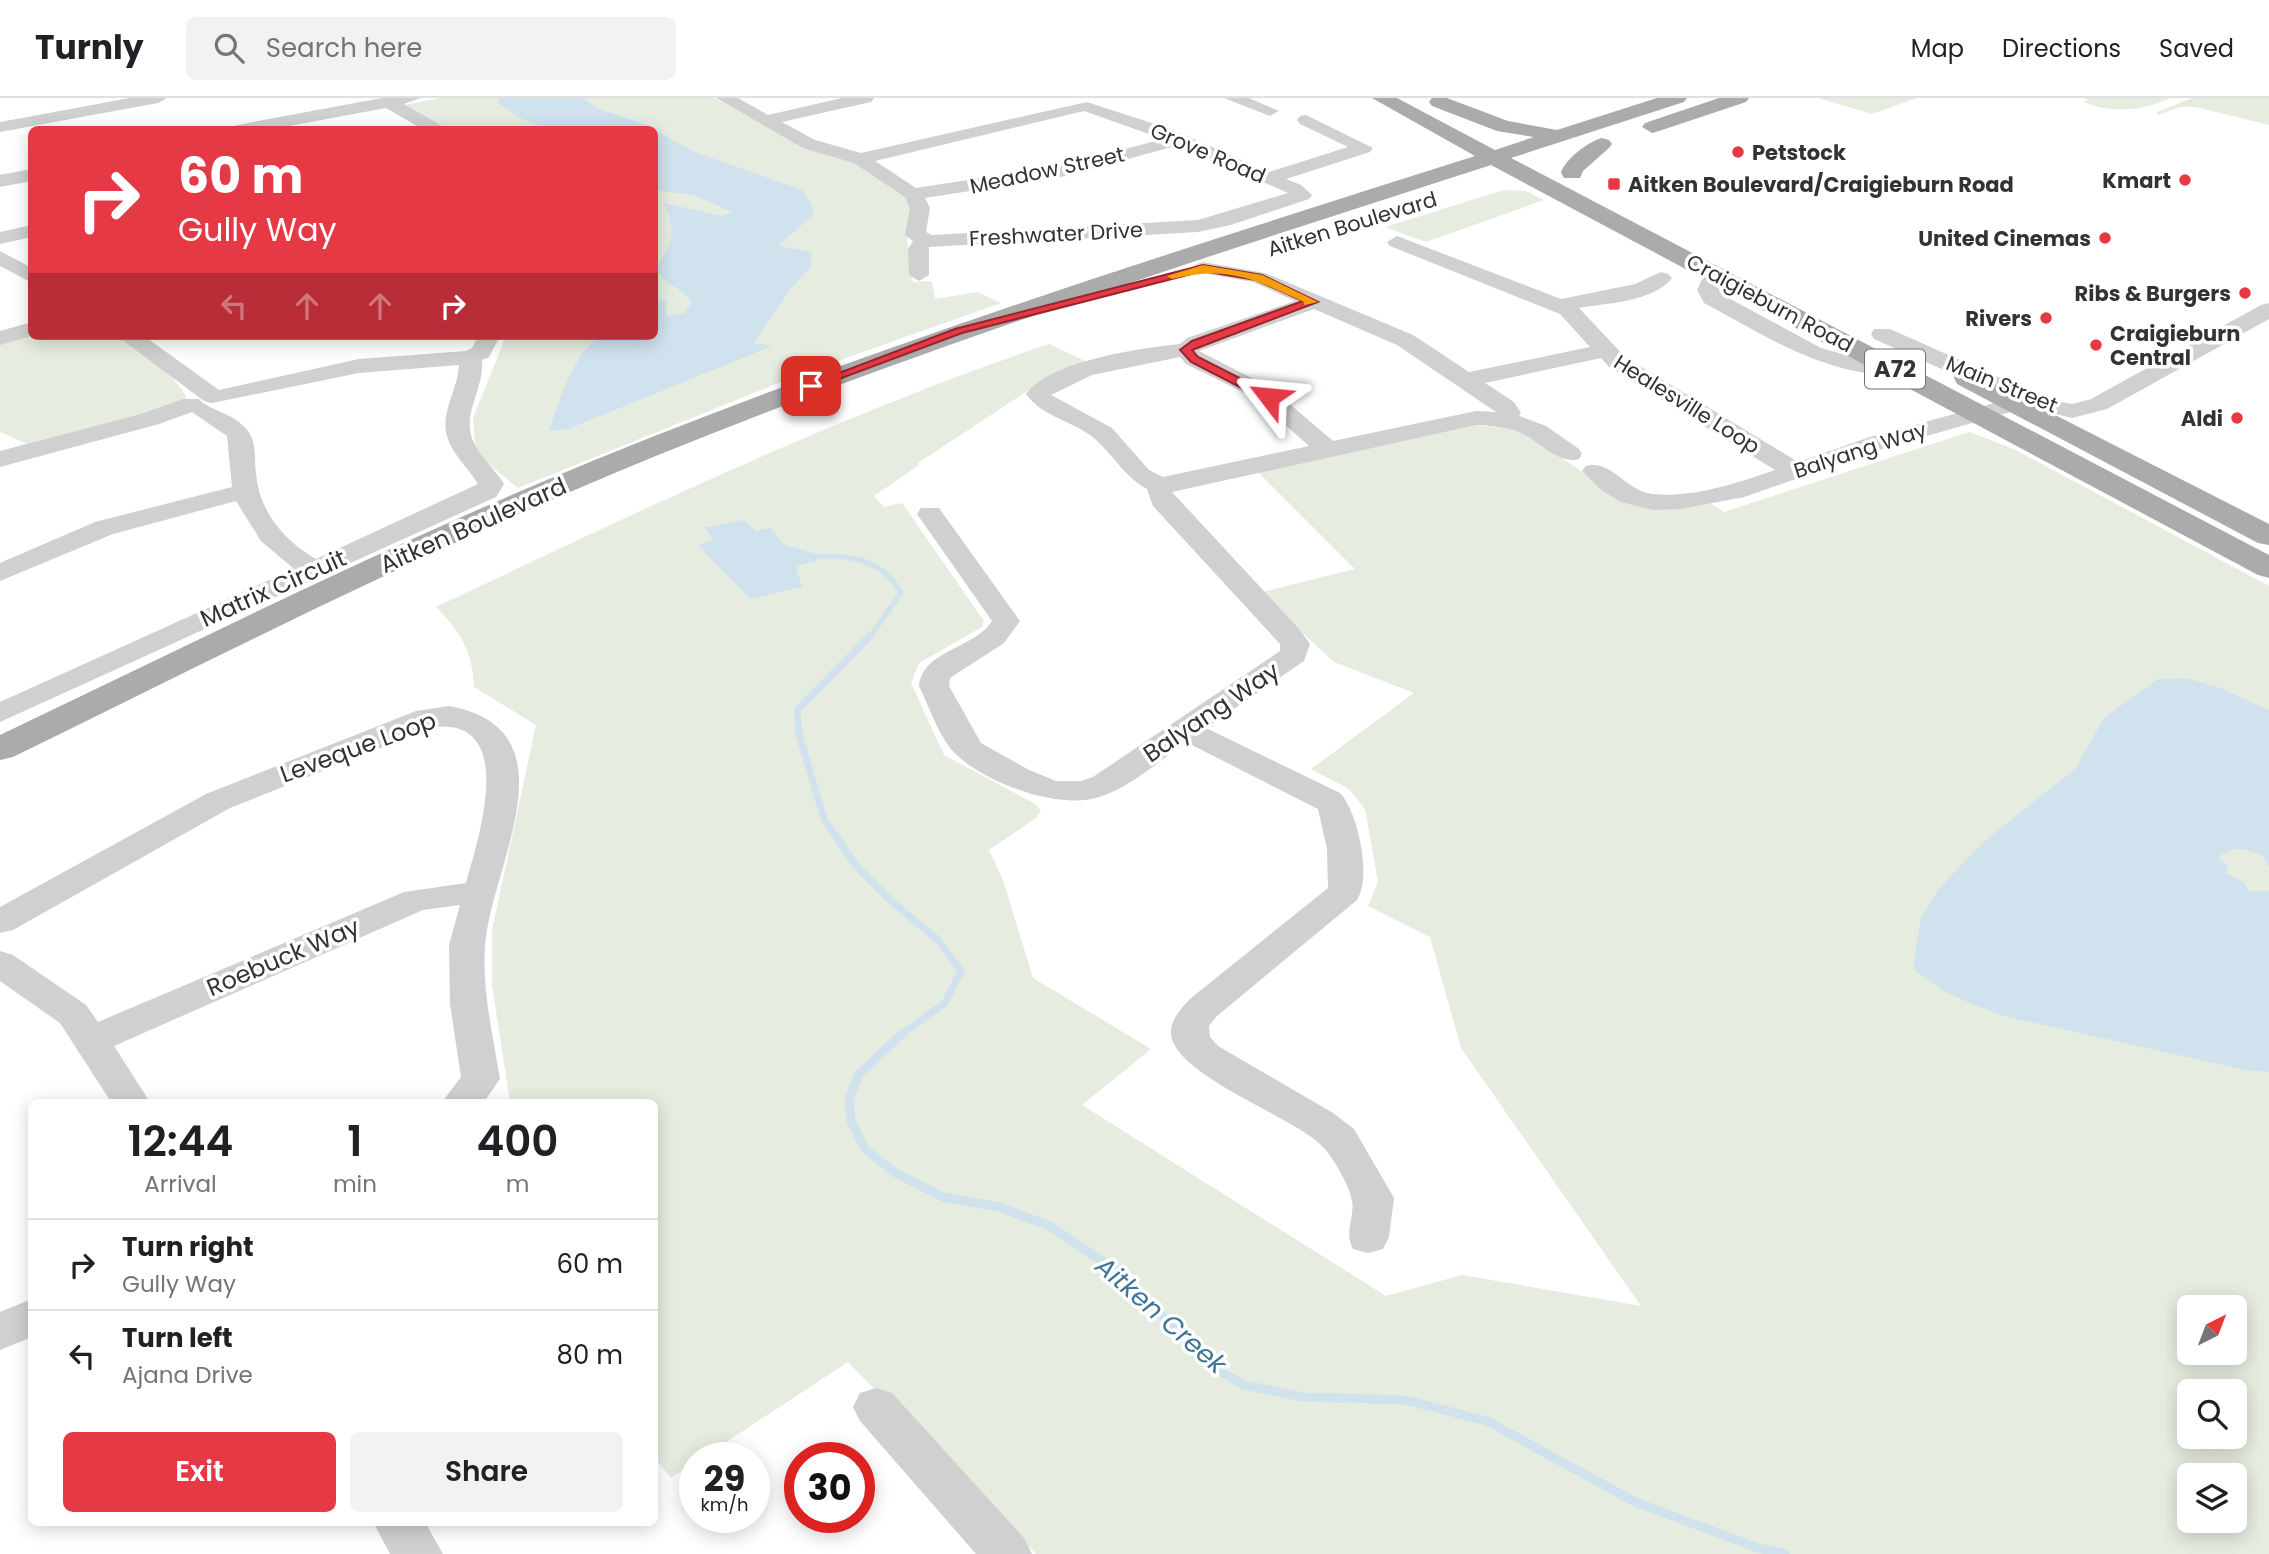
<!DOCTYPE html>
<style>
body{margin:0;font-family:Poppins,sans-serif;background:#f2f2f2;color:#202124;height:100vh;display:flex;flex-direction:column;font-size:26px;white-space:nowrap}
*{box-sizing:border-box;margin:0}
p{font-size:23px;color:#757577}
.icon{flex:none;width:38px;height:38px;fill:none;stroke:currentColor;stroke-width:2;stroke-linecap:round;stroke-linejoin:round}
.map{position:relative;flex:1;overflow:hidden}
.drawer{position:absolute;left:28px;top:1001px;width:630px;height:427px;display:flex;flex-direction:column;background:#fff;border-radius:10px;box-shadow:0 4px 18px #0003}
.drawer>*{flex:none}
.hud{position:absolute;left:28px;top:28px;width:630px;height:214px;border-radius:10px;box-shadow:0 4px 18px #0003;background:#e63946;color:#fff;overflow:hidden}
.needle{width:46px;rotate:42deg}
.tools{position:absolute;left:2177px;top:1197px;display:grid;gap:14px}
.tools a{display:grid;place-items:center;width:70px;height:70px;border-radius:10px;background:#fff;box-shadow:0 4px 18px #0003;font-size:35px}
.speed{position:absolute;left:679px;top:1344px;display:flex;gap:14px;font-size:35px;font-weight:700;text-align:center}
.speed>*{display:grid;place-content:center;width:91px;height:91px;border-radius:50%;background:#fff;box-shadow:0 4px 18px #0003;line-height:1}
.speed small{font-size:18px;font-weight:400}
.speed .limit{border:10px solid #d22;background:#fff;color:#111}
.pin{position:absolute;display:grid;place-items:center;width:60px;height:60px;color:#fff;margin:-30px;border-radius:14px;box-shadow:0 4px 10px #0006}
.me{position:absolute;width:77px;margin:-38px;rotate:299deg;stroke-linejoin:round;filter:drop-shadow(0 0 5px #0008)}
.turn{display:flex;align-items:center;gap:24px;height:147px;padding:0 35px;font-size:32px}
.turn .icon{width:91px;height:91px;stroke-width:2.5}
.turn b{display:block;font-size:49px;line-height:60px}
.lanes{display:flex;align-items:center;height:66px;padding:0 35px;background:#0003;justify-content:center;gap:35px;direction:ltr}
.lanes .off{opacity:.35}
.eta{display:flex;justify-content:space-evenly;align-items:center;height:119px;text-align:center}
.eta b{font-size:42px;font-weight:600;line-height:49px}
.action{display:flex;gap:14px;margin-top:auto;padding:14px 35px}
.action a{flex:1;height:80px;border-radius:10px;background:#e63946;color:#fff;font-size:28px;font-weight:600;line-height:80px;text-align:center}
.action a+a{background:#f2f2f2;color:#202124}
ul{padding:0;list-style:none}
li{display:flex;align-items:center;gap:21px;height:91px;padding:0 35px;border-top:2px solid #e0e0e0}
li div{flex:1}
li b{display:block;font-size:26px}
li em{font-style:normal}
header{display:flex;align-items:center;gap:42px;box-sizing:border-box;height:98px;padding:0 35px;background:#fff;border-bottom:2px solid #e0e0e0}
header strong{font-size:33px}
nav{display:flex;gap:38px;margin-inline-start:auto;font-size:24px}
.search{width:490px;height:63px;background:#f2f2f2;display:flex;align-items:center;gap:18px;box-sizing:border-box;padding:0 24px;border-radius:10px;color:#757577;font-size:26px}
.map>svg:first-child{display:block}
.green{fill:#e6ecdf;fill-rule:evenodd}
.water{fill:#cfe2ee}
.lines{fill:none;stroke-linecap:round;stroke-linejoin:round}
.stream-far2{stroke:#cfe2ee;stroke-width:5}
.stream-far1{stroke:#cfe2ee;stroke-width:7}
.stream{stroke:#cfe2ee;stroke-width:9}
.minor{fill:#d0d0d0;fill-rule:evenodd}
.major{fill:#ababab;fill-rule:evenodd}
.route{fill:#e63946;stroke:#96252e;stroke-width:2}
.slow{fill:#f59e0b}
.poi-dot{fill:#e63946;stroke:#fff;stroke-width:2.5}
.labels{text-anchor:middle;dominant-baseline:central;stroke-width:7;stroke-linejoin:round;paint-order:stroke}
.far-poi-label{font-size:21px;font-weight:bold;fill:#333;stroke:#fff;text-anchor:end}
.far-street-label{font-size:21px;fill:#333;stroke:#fff}
.shield{fill:#fff;stroke:#707070;stroke-width:2}
.shield-label{font-size:23px;font-weight:bold;fill:#333}
.street-label{font-size:24px;fill:#333;stroke:#fff}
.water-label{font-size:26px;font-style:italic;fill:#3f7597;stroke:#fff}
</style>
<header>
<strong>Turnly</strong>
<div class="search"><svg class="icon" aria-label="search" viewBox="0 0 24 24"><circle cx="10" cy="10" r="6"/><path d="M15 15l6 6"/></svg>Search here</div>
<nav><a>Map</a><a>Directions</a><a>Saved</a></nav>
</header>
<div class="map">
<svg width="2269" height="1456" viewBox="0 0 2269 1456">
<rect width="100%" height="100%" fill="#fff"/>
<g class="green">
<polygon points="441,0 714,0 802,47 856,65 891,84 912,104 907,144 913,184 932,183 935,201 978,194 1001,205 798,277 518,390 476,356 473,320 506,238 654,238 654,32 447,31 404,7"/>
<polygon points="1818,0 1917,0 1872,16"/>
<path d="M 2083,0 L 2171,0 C 2140,13 2116,16 2083,4 L 2089,2 Z"/>
<polygon points="2192,0 2269,0 2269,27 2196,9 2180,9 2158,17 2157,14"/>
<polygon points="1504,92 1526,93 1544,102 1426,144 1385,129"/>
<path d="M 32,238 C 51,238 98,233 114,238 C 135,244 182,282 187,302 L 183,306 L 30,347 L 0,334 L 0,243 Z"/>
<path d="M 1049,246 L 1092,266 L 1038,286 L 918,365 L 919,367 L 874,398 L 884,409 L 902,405 L 984,523 L 982,529 L 919,565 L 911,585 L 944,657 L 1035,706 L 1041,712 L 1036,720 L 989,752 L 1003,782 L 1033,880 L 1151,951 L 1082,1007 L 1386,1198 L 1462,1177 L 1641,1208 L 1461,950 L 1430,839 L 1368,808 L 1378,784 L 1365,711 L 1349,691 L 1311,671 L 1414,595 L 1334,564 L 1259,495 L 1355,471 L 1257,373 L 1475,327 L 1521,332 L 1605,390 L 1708,404 L 1724,414 L 1969,334 L 2014,351 L 2269,488 L 2269,1456 L 1036,1456 L 848,1264 L 702,1360 L 695,1360 L 695,1364 L 671,1380 L 654,1359 L 654,1004 L 510,1004 L 492,887 L 492,832 L 536,627 L 474,589 C 473,554 460,533 436,509 C 637,414 838,317 1049,246 ZM 2189,1209 L 2235,1209 L 2235,1255 L 2189,1255 ZM 2189,1293 L 2235,1293 L 2235,1339 L 2189,1339 ZM 2189,1377 L 2235,1377 L 2235,1423 L 2189,1423 Z"/>
</g>
<g class="water">
<path d="M 500,0 L 583,0 L 597,10 L 649,28 L 692,53 L 802,92 L 812,107 L 813,117 L 778,148 L 812,154 L 811,168 L 789,193 L 754,245 L 772,248 L 568,331 L 549,333 C 557,310 577,243 605,238 C 621,235 639,238 654,238 L 655,198 L 666,204 L 666,218 L 684,215 L 692,206 C 684,188 663,188 656,170 C 673,144 677,133 664,105 L 721,118 L 732,114 L 693,97 L 655,92 L 654,32 L 548,31 L 520,20 L 498,5 Z"/>
<polygon points="744,422 756,433 770,430 785,447 820,457 816,463 796,468 802,489 750,501 698,447 714,442 704,430"/>
<path d="M 2186,580 L 2220,590 L 2269,612 L 2269,769 L 2262,757 C 2245,751 2233,747 2218,760 L 2228,768 L 2226,775 L 2245,785 L 2248,793 L 2269,793 L 2269,974 L 2245,972 L 2000,917 L 1949,896 L 1913,871 L 1921,820 L 1939,791 L 1960,768 L 1988,740 L 2075,671 L 2104,620 L 2158,581 Z"/>
</g>
<g class="lines">
<path class="stream-far2" d="M 811,459 C 848,456 881,460 901,495 L 870,539"/>
<polyline class="stream-far1" points="871,537 797,612 799,636 824,721 857,769 891,803 938,842 961,873 945,905 900,937"/>
<polyline class="stream" points="903,935 858,977 849,1002 851,1023 865,1051 894,1074 943,1099 999,1109 1050,1128 1120,1175 1212,1269 1244,1287 1303,1299 1405,1302 1487,1323 1635,1404 1758,1450 1785,1456"/>
<g class="minor">
<polygon points="130,0 167,0 158,5 0,34 0,24"/>
<polygon points="382,0 420,0 404,6 449,32 424,32 386,10 268,32 228,32 237,27"/>
<path d="M 716,0 L 738,0 L 768,17 L 842,0 L 874,0 L 871,4 L 782,24 L 815,42 L 861,55 L 1087,4 L 1173,32 L 1269,74 L 1348,49 L 1300,26 L 1297,22 L 1300,18 L 1306,17 L 1373,50 L 1370,54 L 1286,81 L 1301,87 L 1312,97 L 1309,101 L 1231,127 L 1198,134 L 929,149 L 929,177 L 919,183 L 909,177 L 908,151 L 913,143 L 905,137 L 910,110 L 905,99 L 854,65 L 803,50 ZM 1084,13 L 1163,41 L 1065,67 L 916,90 L 875,63 ZM 1179,47 L 1288,95 L 1198,122 L 932,137 L 926,134 L 930,110 L 925,100 L 1066,78 Z"/>
<polygon points="1224,0 1249,0 1279,13 1270,18"/>
<polygon points="32,71 32,83 0,89 0,77"/>
<polygon points="32,127 32,139 0,146 0,134"/>
<path d="M 1397,138 L 1561,201 L 1635,186 L 1661,174 L 1668,176 L 1672,180 C 1654,204 1606,205 1579,210 L 1625,259 L 1798,364 L 1870,339 L 2009,301 L 1874,241 L 1871,236 L 1874,231 L 1890,231 L 2050,302 L 2072,306 L 2091,301 L 2261,207 L 2269,205 L 2269,221 L 2107,311 L 2072,320 L 2028,309 L 1888,349 L 1744,399 L 1681,411 L 1653,412 L 1621,404 L 1600,391 L 1582,373 L 1586,368 C 1611,361 1627,394 1653,396 C 1693,400 1738,385 1775,372 L 1609,269 L 1601,260 L 1485,285 L 1514,304 L 1521,315 L 1519,318 L 1546,328 L 1579,351 L 1582,356 L 1579,361 C 1557,367 1539,342 1519,334 C 1511,330 1485,327 1476,327 L 1172,394 L 1300,532 L 1310,546 L 1304,563 L 1206,630 L 1340,695 C 1358,714 1372,779 1357,802 L 1217,918 L 1209,928 L 1210,939 L 1218,948 L 1333,1015 L 1354,1031 L 1394,1100 L 1389,1139 L 1383,1151 L 1368,1155 L 1353,1151 C 1343,1132 1357,1117 1351,1099 C 1348,1085 1334,1062 1325,1051 C 1298,1019 1167,976 1171,932 C 1172,920 1183,908 1191,900 L 1328,790 L 1327,751 L 1318,711 L 1186,644 C 1159,663 1131,689 1099,699 C 1059,713 978,683 951,651 C 937,634 929,608 919,588 C 923,552 974,551 992,523 L 917,416 L 921,410 L 939,410 L 1020,523 L 1004,545 L 950,580 L 949,588 L 981,645 L 1029,672 L 1056,683 L 1081,683 L 1093,679 L 1280,553 L 1280,546 L 1153,408 L 1147,391 C 1125,379 1114,358 1095,341 C 1075,323 1043,320 1026,296 C 1049,263 1141,250 1180,246 L 1187,240 L 1295,203 L 1253,184 L 1196,174 L 1193,170 L 1196,166 L 1203,164 L 1265,175 L 1413,237 L 1469,274 L 1590,249 L 1560,216 L 1390,148 L 1387,144 ZM 1314,211 L 1397,247 L 1496,314 L 1476,313 L 1333,343 L 1271,290 L 1199,253 ZM 1180,259 L 1186,266 L 1255,300 L 1309,348 L 1163,379 L 1149,372 L 1112,330 L 1051,297 L 1092,277 Z"/>
<polygon points="0,153 32,170 32,185 0,168"/>
<path d="M 1714,169 L 1724,175 L 1719,192 L 1721,196 L 1821,250 L 1853,259 L 1904,267 L 1908,272 L 1904,277 C 1893,280 1883,277 1872,276 C 1808,267 1760,235 1704,205 L 1697,192 L 1707,171 Z"/>
<polygon points="32,224 32,238 0,247 0,233"/>
<path d="M 117,238 L 144,238 L 219,292 L 359,261 L 466,253 L 472,250 L 478,238 L 500,238 L 489,259 L 482,262 C 485,291 460,316 474,345 C 481,360 495,371 504,386 L 496,399 L 0,624 L 0,604 L 294,471 L 261,443 L 236,403 L 113,436 L 0,483 L 0,465 L 95,424 L 232,389 L 227,338 L 192,314 L 159,326 L 0,369 L 0,353 L 141,316 L 183,301 L 199,301 C 207,312 235,315 248,333 C 257,345 254,361 256,375 C 259,413 284,443 316,461 L 478,386 C 470,372 457,361 450,346 C 436,319 458,294 459,267 L 359,275 L 212,305 L 204,303 Z"/>
<path d="M 449,608 C 579,632 489,771 485,849 C 482,893 493,938 500,981 L 484,1004 L 442,1004 L 461,979 L 450,906 L 449,847 L 460,807 L 423,812 L 114,948 L 150,1004 L 111,1004 L 60,925 L 0,883 L 0,853 L 13,857 L 86,907 L 98,924 L 404,794 L 466,785 C 478,741 519,619 433,629 L 230,710 L 13,832 L 0,835 L 0,809 L 206,696 L 416,613 Z"/>
<polygon points="32,1201 32,1239 0,1252 0,1214"/>
<polygon points="876,1290 892,1295 1024,1440 1032,1456 976,1456 860,1323 853,1309 860,1295"/>
<polygon points="373,1424 425,1424 443,1456 390,1456"/>
</g>
<g class="major">
<path d="M 1372,0 L 1397,0 L 1495,52 L 1534,39 L 1497,33 L 1432,8 L 1429,4 L 1432,0 L 1447,0 L 1508,23 L 1557,32 L 1657,0 L 1687,0 L 1684,4 L 1511,60 L 2269,457 L 2269,480 L 2258,477 L 1491,67 C 1179,168 865,267 563,397 C 377,477 195,570 13,659 L 0,662 L 0,637 C 180,551 358,462 542,384 C 846,256 1161,158 1475,58 Z"/>
<polygon points="1719,0 1749,0 1746,4 1659,33 1652,35 1642,29 1645,25"/>
<path d="M 1602,40 L 1609,42 L 1612,46 L 1609,50 L 1583,73 L 1580,80 L 1564,80 L 1561,75 C 1564,62 1589,43 1602,40 Z"/>
<polygon points="1967,272 2269,426 2269,447 2258,445 1957,286 1954,280 1957,274"/>
</g>
</g>
<polygon class="route" points="1203,167 1262,177 1318,204 1192,252 1198,259 1273,297 1273,302 1265,302 1191,264 1180,252 1192,243 1303,203 1256,182 1203,173 962,235 815,290 805,288 955,231"/>
<path class="slow" d="M 1203,167 L 1262,177 L 1318,204 L 1304,207 L 1304,204 C 1254,181 1228,167 1172,181 L 1167,178 Z"/>
<g class="poi-dot">
<circle cx="1738" cy="54" r="7"/>
<circle cx="2185" cy="82" r="7"/>
<rect x="1607" y="79" width="14" height="14" rx="3.5"/>
<circle cx="2105" cy="140" r="7"/>
<circle cx="2245" cy="195" r="7"/>
<circle cx="2046" cy="220" r="7"/>
<circle cx="2096" cy="247" r="7"/>
<circle cx="2237" cy="320" r="7"/>
</g>
<g class="labels">
<g class="far-poi-label">
<text x="1752" y="54" text-anchor="start">Petstock</text>
<text x="2171" y="82">Kmart</text>
<text x="1628" y="86" text-anchor="start">Aitken Boulevard/Craigieburn Road</text>
<text x="2091" y="140">United Cinemas</text>
<text x="2231" y="195">Ribs &amp; Burgers</text>
<text x="2032" y="220">Rivers</text>
<text x="2110" y="235" text-anchor="start">Craigieburn<tspan x="2110" dy="24">Central</tspan></text>
<text x="2223" y="320">Aldi</text>
</g>
<g class="far-street-label">
<text transform="translate(1208 55) rotate(23)">Grove Road</text>
<text transform="translate(1047 72) rotate(-12)">Meadow Street</text>
<text transform="translate(1352 126) rotate(-17)">Aitken Boulevard</text>
<text transform="translate(1056 136) rotate(-3)">Freshwater Drive</text>
<text transform="translate(1770 205) rotate(28)">Craigieburn Road</text>
<text transform="translate(2002 286) rotate(22)">Main Street</text>
<text transform="translate(1687 306) rotate(32)">Healesville Loop</text>
<text transform="translate(1860 352) rotate(-18)">Balyang Way</text>
</g>
<rect class="shield" x="1865" y="251.5" width="60" height="39" rx="5"/>
<g class="shield-label">
<text x="1895" y="271">A72</text>
</g>
<g class="street-label">
<text transform="translate(473 427) rotate(-24)">Aitken Boulevard</text>
<text transform="translate(273 490) rotate(-24)">Matrix Circuit</text>
<text transform="translate(1211 614) rotate(-34)">Balyang Way</text>
<text transform="translate(358 649) rotate(-20)">Leveque Loop</text>
<text transform="translate(283 859) rotate(-23)">Roebuck Way</text>
</g>
<g class="water-label">
<text transform="translate(1161 1217) rotate(41)">Aitken Creek</text>
</g>
</g>
</svg>
<div class="tools">
<a><svg class="needle" viewBox="-14 -14 28 28"><path d="M0-13l5 13h-10z" fill="#e53935"/><path d="M0 13l5-13h-10z" fill="#757577"/></svg></a>
<a><svg class="icon" aria-label="search" viewBox="0 0 24 24"><circle cx="10" cy="10" r="6"/><path d="M15 15l6 6"/></svg></a>
<a><svg class="icon" aria-label="layers" viewBox="0 0 24 24"><path d="M12 4l9 5-9 5-9-5zM3 14l9 5 9-5"/></svg></a>
</div>
<div class="speed"><div>29<small>km/h</small></div><div class="limit">30</div></div>
<div class="pin" style="left:811px;top:288px;background:#d93025"><svg class="icon" aria-label="arrive" viewBox="0 0 24 24"><path d="M6 21V4h12l-3 4 3 4H6"/></svg></div>
<svg class="me" style="left:1269px;top:299px" viewBox="-20 -20 40 40"><path d="M0-17L14 15 0 8-14 15z" fill="#e63946" stroke="#fff" stroke-width="4"/></svg>
<div class="hud">
<div class="turn"><svg class="icon" aria-label="right" viewBox="0 0 24 24"><path d="M7 20v-9h11M14 6l5 5-5 5"/></svg><div><b>60 m</b>Gully Way</div></div>
<div class="lanes"><svg class="icon off" aria-label="left" viewBox="0 0 24 24"><path d="M17 20v-9H6M10 6l-5 5 5 5"/></svg><svg class="icon off" aria-label="ahead" viewBox="0 0 24 24"><path d="M12 20V5M6 11l6-6 6 6"/></svg><svg class="icon off" aria-label="ahead" viewBox="0 0 24 24"><path d="M12 20V5M6 11l6-6 6 6"/></svg><svg class="icon" aria-label="right" viewBox="0 0 24 24"><path d="M7 20v-9h11M14 6l5 5-5 5"/></svg></div>
</div>
<section class="drawer">
<div class="eta">
<div><b>12:44</b><p>Arrival</p></div>
<div><b>1</b><p>min</p></div>
<div><b>400</b><p>m</p></div>
</div>
<ul>
<li><svg class="icon" aria-label="right" viewBox="0 0 24 24"><path d="M7 20v-9h11M14 6l5 5-5 5"/></svg><div><b>Turn right</b><p>Gully Way</p></div><em>60 m</em></li>
<li><svg class="icon" aria-label="left" viewBox="0 0 24 24"><path d="M17 20v-9H6M10 6l-5 5 5 5"/></svg><div><b>Turn left</b><p>Ajana Drive</p></div><em>80 m</em></li>
</ul>
<div class="action"><a>Exit</a><a>Share</a></div>
</section>
</div>
